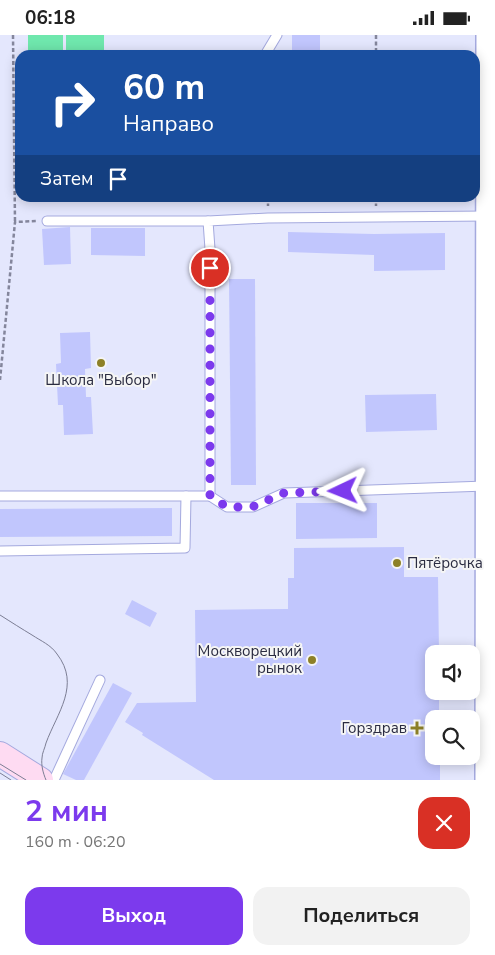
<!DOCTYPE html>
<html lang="ru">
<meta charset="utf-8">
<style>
body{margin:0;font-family:"Nunito Sans",sans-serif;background:#f2f2f2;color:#222;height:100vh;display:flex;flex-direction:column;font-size:19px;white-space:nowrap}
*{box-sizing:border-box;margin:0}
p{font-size:16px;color:#767676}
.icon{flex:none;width:28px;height:28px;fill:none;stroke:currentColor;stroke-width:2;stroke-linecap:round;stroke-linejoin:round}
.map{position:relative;height:745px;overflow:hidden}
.panel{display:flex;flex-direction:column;background:#fff;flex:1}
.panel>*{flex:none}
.banner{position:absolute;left:15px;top:15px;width:465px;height:152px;border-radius:15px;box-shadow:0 2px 12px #0003;background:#1a4fa0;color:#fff;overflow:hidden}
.controls{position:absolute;left:425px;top:610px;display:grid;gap:10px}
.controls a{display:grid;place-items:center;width:55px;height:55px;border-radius:10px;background:#fff;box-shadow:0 2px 12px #0003;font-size:25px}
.pin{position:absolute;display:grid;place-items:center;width:42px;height:42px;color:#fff;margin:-21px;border:2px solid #fff;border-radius:50%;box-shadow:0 1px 5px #0007}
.me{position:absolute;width:55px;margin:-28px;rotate:268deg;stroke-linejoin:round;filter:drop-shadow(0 0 4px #0008)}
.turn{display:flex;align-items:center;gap:18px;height:105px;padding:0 25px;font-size:22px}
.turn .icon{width:65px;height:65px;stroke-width:2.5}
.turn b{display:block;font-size:35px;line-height:42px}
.then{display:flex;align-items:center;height:48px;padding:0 25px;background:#0003;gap:10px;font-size:19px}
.round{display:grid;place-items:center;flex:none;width:52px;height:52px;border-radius:15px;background:#f2f2f2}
.summary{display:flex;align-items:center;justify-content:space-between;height:85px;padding:0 25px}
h1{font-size:30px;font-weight:700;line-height:38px;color:#7c3aed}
.action{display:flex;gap:10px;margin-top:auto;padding:10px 25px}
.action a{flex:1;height:58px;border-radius:15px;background:#7c3aed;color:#fff;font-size:20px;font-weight:700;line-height:58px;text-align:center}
.action a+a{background:#f2f2f2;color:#222}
.status{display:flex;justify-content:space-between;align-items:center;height:35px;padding:0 25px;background:#fff;direction:ltr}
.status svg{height:14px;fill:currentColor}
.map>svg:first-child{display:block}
.green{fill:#6fe7ad}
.building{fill:#c1c6fd}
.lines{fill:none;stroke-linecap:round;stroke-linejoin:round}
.service-casing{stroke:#a4a9de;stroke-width:11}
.tertiary-casing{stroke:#a4a9de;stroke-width:24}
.secondary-casing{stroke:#a4a9de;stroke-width:26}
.path{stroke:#84869c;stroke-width:2.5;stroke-dasharray:4 2.5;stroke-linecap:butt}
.service{stroke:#fff;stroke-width:9}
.tertiary{stroke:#fff;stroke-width:21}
.secondary{stroke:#fedbf2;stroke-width:24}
.tram{stroke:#7c7e94;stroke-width:1}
.route{stroke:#7c3aed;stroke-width:9;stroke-dasharray:0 16.2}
.poi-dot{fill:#8d8027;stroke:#f5f5f5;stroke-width:2}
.labels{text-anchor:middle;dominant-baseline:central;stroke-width:4;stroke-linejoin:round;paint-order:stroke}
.poi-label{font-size:15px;fill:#2a2b41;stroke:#f5f5f5;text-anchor:end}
</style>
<div class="status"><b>06:18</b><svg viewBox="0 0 49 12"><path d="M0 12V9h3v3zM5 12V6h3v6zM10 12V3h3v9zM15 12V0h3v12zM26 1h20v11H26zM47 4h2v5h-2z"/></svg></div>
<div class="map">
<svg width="495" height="745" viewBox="0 0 495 745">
<rect width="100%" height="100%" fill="#e4e7fd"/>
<g class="green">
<rect x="28" y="0" width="35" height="20"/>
<rect x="66" y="0" width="38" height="20"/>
</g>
<g class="building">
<rect x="292" y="0" width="28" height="20"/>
<polygon points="70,192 71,229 44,230 42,194"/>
<polygon points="91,193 145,193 145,221 91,220"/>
<polygon points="288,197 374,199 445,198 445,235 374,236 374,220 288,217"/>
<polygon points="229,244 255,244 256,450 231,450"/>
<polygon points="90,297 91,333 85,334 86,362 91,362 93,399 64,400 63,370 58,370 56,329 61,328 60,298"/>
<polygon points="436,359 437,395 366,397 365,360"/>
<polygon points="296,468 377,468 377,503 296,504"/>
<polygon points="172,473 172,501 0,502 0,474"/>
<polygon points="404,512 404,542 438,542 439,619 434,619 434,656 439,656 439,684 434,684 434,721 440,721 440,745 214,745 142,700 143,698 125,687 137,668 196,667 195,575 288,574 288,543 294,543 294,513"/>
<polygon points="132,565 157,578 150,592 125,579"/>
<polygon points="113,648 132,658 84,745 76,745 63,739"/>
</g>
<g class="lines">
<defs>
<g id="service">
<polyline points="265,20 277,0"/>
<polyline points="47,186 208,186"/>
<polyline points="0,461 210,461 210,214 208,186 268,183 487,181"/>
<polyline points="210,461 227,472 253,472 284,458 486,451"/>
<polyline points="0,516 185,513 186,461"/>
<polyline points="54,745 100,645"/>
</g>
<polyline id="tertiary" points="486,745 487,0"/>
<polyline id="secondary" points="0,719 41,745"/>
</defs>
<use href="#service" class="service-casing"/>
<use href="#tertiary" class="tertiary-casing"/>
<use href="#secondary" class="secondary-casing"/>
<g class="path">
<polyline points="13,0 15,187"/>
<polyline points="376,0 376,20"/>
<polyline points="268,162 268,171"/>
<polyline points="376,162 376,171"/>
<polyline points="0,345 15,187 36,186"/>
</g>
<use href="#service" class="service"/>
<use href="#tertiary" class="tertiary"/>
<use href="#secondary" class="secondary"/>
<g class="tram">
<path d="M 0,580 C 11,587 22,594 32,600 C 41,606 51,610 57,619 C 81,650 57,678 46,708 C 45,713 42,718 42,723 C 41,730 43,738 46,745"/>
<polyline points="0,729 26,745"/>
<polyline points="0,738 11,745"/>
</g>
</g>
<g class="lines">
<polyline class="route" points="210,233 210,461 227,472 252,472 284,458 343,456"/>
</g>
<g class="poi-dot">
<circle cx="101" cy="328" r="5"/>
<circle cx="397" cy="528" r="5"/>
<circle cx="312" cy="625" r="5"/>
<path d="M414.5 685.5h5v5h5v5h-5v5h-5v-5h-5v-5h5z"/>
</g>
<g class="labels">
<g class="poi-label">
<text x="101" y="345" text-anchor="middle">Школа "Выбор"</text>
<text x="407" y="528" text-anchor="start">Пятёрочка</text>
<text x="302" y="616">Москворецкий<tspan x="302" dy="17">рынок</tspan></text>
<text x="407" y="693">Горздрав</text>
</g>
</g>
</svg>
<div class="controls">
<a><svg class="icon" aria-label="sound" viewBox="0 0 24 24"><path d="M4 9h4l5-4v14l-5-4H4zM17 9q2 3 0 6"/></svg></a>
<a><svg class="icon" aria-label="search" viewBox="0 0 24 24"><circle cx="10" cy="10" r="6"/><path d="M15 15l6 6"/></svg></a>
</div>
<div class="pin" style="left:210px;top:233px;background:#d93025"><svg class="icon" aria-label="arrive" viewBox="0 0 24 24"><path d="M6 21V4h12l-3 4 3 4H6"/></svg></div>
<svg class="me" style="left:343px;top:456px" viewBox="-20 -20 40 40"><path d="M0-17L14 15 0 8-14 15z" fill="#7c3aed" stroke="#fff" stroke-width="4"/></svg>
<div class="banner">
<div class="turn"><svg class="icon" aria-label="right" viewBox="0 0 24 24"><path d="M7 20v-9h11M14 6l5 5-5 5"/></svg><div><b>60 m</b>Направо</div></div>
<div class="then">Затем<svg class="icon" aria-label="arrive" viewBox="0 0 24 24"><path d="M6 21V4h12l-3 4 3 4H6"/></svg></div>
</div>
</div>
<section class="panel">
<div class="summary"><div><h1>2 мин</h1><p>160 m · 06:20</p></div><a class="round" style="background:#d93025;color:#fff"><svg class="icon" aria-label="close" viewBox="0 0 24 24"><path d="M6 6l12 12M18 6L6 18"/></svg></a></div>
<div class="action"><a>Выход</a><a>Поделиться</a></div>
</section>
